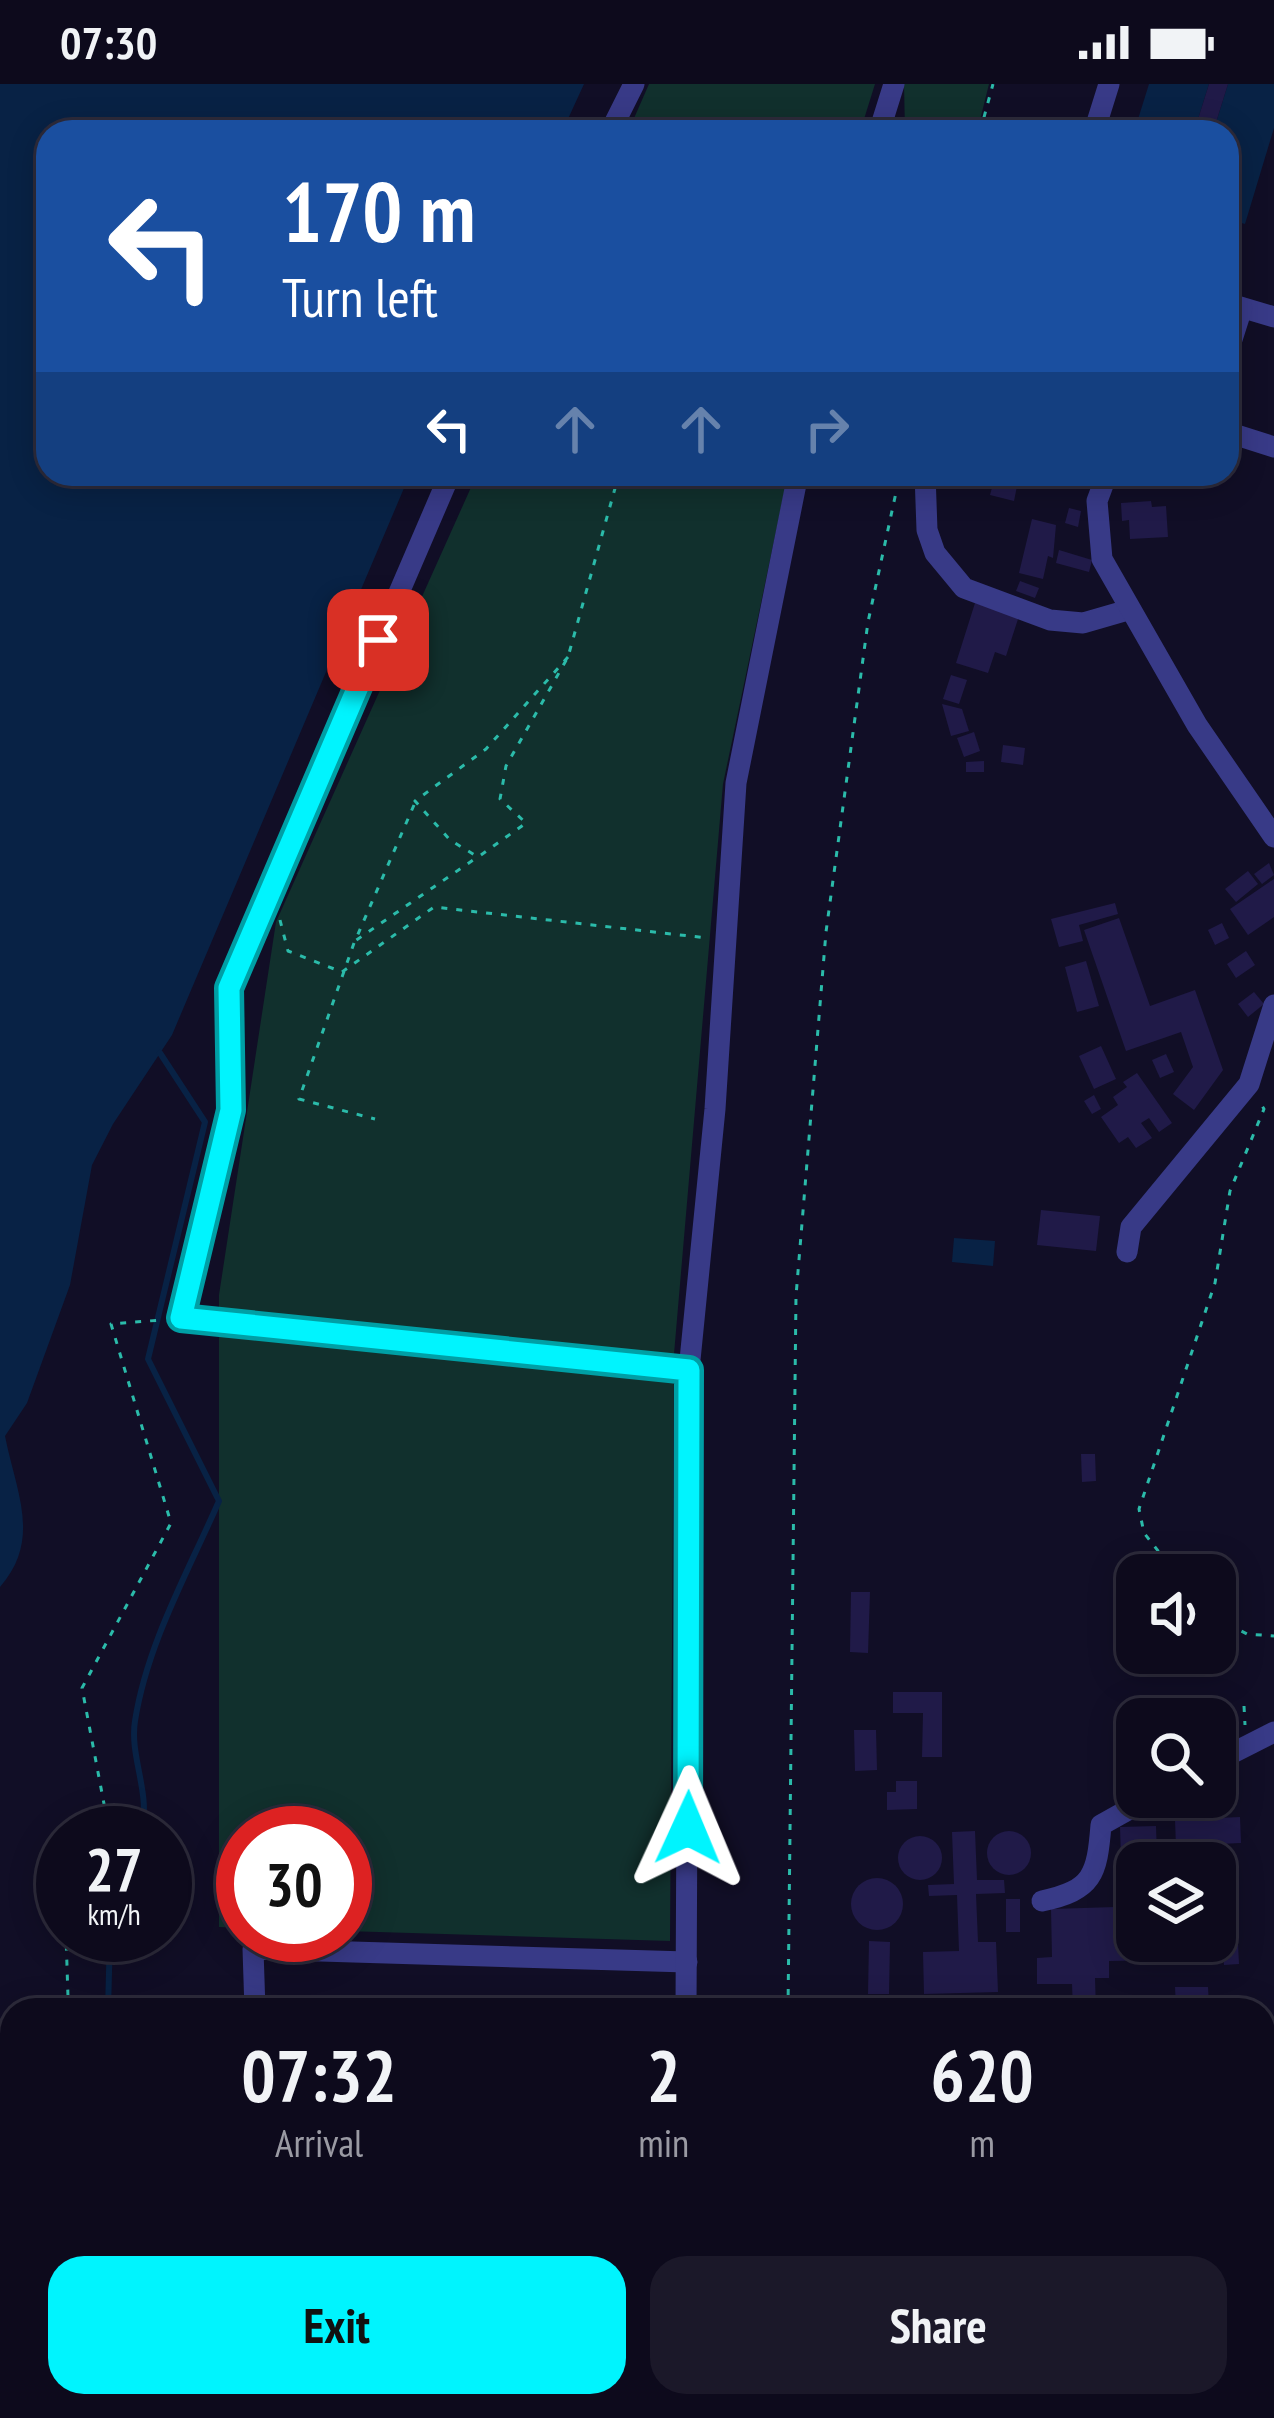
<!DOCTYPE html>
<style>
body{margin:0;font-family:"PT Sans Narrow",sans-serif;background:#1b1829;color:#f1f3f6;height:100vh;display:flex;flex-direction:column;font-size:45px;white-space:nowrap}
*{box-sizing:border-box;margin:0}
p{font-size:39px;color:#9a9aa3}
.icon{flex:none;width:66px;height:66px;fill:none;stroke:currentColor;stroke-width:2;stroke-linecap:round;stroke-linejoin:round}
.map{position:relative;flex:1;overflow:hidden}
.panel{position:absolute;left:0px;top:1914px;width:1275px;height:420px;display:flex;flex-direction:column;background:#0d0a1c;border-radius:36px 36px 0 0;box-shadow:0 6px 30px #0003,0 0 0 3px #2d2b3b}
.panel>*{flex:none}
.top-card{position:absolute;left:36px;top:36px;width:1203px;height:366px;border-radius:36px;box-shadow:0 6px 30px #0003,0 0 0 3px #2d2b3b;background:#1a4fa0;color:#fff;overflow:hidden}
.tools{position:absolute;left:1116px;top:1470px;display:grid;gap:24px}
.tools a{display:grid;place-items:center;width:120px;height:120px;border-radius:24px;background:#0d0a1c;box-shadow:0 6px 30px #0003,0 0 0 3px #2d2b3b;font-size:60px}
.speed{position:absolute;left:36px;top:1722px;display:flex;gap:24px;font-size:60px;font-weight:700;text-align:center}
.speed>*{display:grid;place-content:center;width:156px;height:156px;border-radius:50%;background:#0d0a1c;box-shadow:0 6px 30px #0003,0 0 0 3px #2d2b3b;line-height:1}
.speed small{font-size:30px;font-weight:400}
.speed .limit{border:18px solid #d22;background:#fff;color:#111}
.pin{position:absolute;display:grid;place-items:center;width:102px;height:102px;color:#fff;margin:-51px;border-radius:24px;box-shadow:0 6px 18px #0006}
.me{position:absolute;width:132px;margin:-66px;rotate:1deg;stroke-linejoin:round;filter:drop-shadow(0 0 9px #0008)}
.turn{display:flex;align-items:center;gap:42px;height:252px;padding:0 48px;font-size:54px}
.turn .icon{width:156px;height:156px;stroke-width:2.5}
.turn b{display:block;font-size:84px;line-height:102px}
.lanes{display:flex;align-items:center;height:114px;padding:0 48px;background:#0003;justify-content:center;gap:60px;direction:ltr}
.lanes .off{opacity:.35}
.eta{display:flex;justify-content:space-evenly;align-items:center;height:204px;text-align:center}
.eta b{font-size:72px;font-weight:700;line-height:84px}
.primary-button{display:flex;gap:24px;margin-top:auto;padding:24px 48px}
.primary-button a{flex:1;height:138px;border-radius:36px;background:#00f4fe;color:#111;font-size:48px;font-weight:700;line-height:138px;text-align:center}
.primary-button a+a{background:#1b1829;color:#f1f3f6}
.status{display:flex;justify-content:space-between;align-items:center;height:84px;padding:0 60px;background:#0d0a1c;direction:ltr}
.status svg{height:33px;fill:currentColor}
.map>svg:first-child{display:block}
.green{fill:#11302d}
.water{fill:#082245}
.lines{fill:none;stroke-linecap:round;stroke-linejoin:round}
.stream{stroke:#082245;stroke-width:6}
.building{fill:#201a48}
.path{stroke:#2bbbaa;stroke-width:3;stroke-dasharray:6 9;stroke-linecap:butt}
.minor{stroke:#383a87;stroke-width:21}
.route-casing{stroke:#009fa5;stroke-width:30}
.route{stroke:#00f4fe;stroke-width:21}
</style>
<div class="status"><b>07:30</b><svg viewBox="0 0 49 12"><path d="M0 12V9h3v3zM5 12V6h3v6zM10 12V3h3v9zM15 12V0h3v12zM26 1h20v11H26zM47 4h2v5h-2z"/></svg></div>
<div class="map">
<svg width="1274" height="2334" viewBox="0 0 1274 2334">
<rect width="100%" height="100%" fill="#110e26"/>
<g class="green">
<polygon points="649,0 875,0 860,48 628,48"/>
<polygon points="904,0 989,0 977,48 905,48"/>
<polygon points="477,390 788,390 723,700 674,1270 670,1857 345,1847 345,1749 243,1749 243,1844 219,1843 219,1211 276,838"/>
<polygon points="0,2245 12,2247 12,2322 394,2322 393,2334 0,2334"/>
</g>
<g class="water">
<path d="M 0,0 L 584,0 L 562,48 L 48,48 L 48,390 L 410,390 L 172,951 L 113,1040 L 92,1081 L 70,1201 L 27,1319 L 5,1352 C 16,1408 42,1455 0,1503 Z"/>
<polygon points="1149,0 1209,0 1194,48 1134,48"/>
<polygon points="1228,0 1274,0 1274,44 1245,140 1227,135 1227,48 1213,48"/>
<polygon points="954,1154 995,1157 993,1182 952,1178"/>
</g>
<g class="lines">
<g class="stream">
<path d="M 140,1749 C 153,1713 129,1674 135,1637 C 147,1560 188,1488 219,1417 L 148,1275 L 205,1038 L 160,969"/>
<polyline points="108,1926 110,1851"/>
<polyline points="82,2322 85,2334"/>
</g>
</g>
<g class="building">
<polygon points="1209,0 1228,0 1213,48 1194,48"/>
<polygon points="994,396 1017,402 1014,417 990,411"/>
<polygon points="1151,417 1152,423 1166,422 1168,453 1130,455 1129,436 1122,437 1121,419"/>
<polygon points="1069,424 1081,427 1078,443 1065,439"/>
<polygon points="1032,435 1056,441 1053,474 1048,472 1043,495 1019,489"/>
<polygon points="1059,466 1092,476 1089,488 1056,479"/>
<polygon points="1020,497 1039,504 1035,514 1016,507"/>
<polygon points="975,519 1019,532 1006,572 995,568 988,589 956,579"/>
<polygon points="951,591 967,596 959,620 943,615"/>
<polygon points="942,620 962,625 969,647 951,652"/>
<polygon points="974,648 980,667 964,673 957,654"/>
<polygon points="1003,661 1025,664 1023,681 1001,678"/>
<polygon points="984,677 984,688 966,688 966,678"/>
<polygon points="1269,779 1274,791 1262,800 1254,790"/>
<polygon points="1248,787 1258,800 1236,818 1225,805"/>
<polygon points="1274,795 1274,833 1248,851 1230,825"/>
<polygon points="1115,819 1118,830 1079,841 1083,857 1059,863 1051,835"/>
<polygon points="1119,834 1150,922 1195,906 1223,986 1194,1026 1173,1010 1193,983 1181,948 1126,967 1084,846"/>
<polygon points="1222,839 1229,854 1215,861 1208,846"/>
<polygon points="1246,867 1255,881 1236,894 1227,880"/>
<polygon points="1086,877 1099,922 1077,928 1065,883"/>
<polygon points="1254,908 1264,920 1248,933 1238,920"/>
<polygon points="1101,962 1116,995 1094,1005 1079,972"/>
<polygon points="1166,970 1174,988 1160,994 1152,976"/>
<polygon points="1137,989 1172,1039 1159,1048 1149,1034 1141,1039 1152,1054 1136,1064 1128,1053 1119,1059 1101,1033 1118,1021 1113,1013 1127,1003 1123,998"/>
<polygon points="1094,1011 1101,1025 1092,1030 1084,1017"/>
<polygon points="1041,1126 1100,1132 1096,1167 1037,1161"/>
<polygon points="1081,1370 1095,1370 1096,1397 1082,1398"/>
<polygon points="851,1508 870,1508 868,1569 850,1568"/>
<polygon points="893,1608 942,1608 942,1673 922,1673 923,1629 893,1629"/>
<polygon points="854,1646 876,1646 877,1686 855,1687"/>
<polygon points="896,1697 917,1697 917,1725 887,1726 887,1708 896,1708"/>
<polygon points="1240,1733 1241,1759 1176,1762 1175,1736"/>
<polygon points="1156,1742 1157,1771 1183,1770 1184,1779 1137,1779 1137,1806 1122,1806 1120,1743"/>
<circle cx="1009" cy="1769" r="22"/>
<polygon points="975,1747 977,1796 1004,1796 1005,1809 976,1810 978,1858 996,1858 998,1908 924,1910 923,1868 959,1867 957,1811 929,1812 928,1801 954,1800 952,1748"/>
<circle cx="920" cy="1774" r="22"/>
<polygon points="1215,1791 1220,1791 1222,1828 1215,1828"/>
<circle cx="877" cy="1820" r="26"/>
<rect x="1006" y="1815" width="14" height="33"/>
<polygon points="1115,1823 1116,1845 1137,1845 1137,1857 1219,1857 1219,1875 1109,1877 1109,1894 1095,1894 1096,1926 1073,1926 1072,1900 1037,1900 1037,1874 1052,1873 1051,1825"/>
<polygon points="869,1857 890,1858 889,1910 868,1910"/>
<polygon points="1223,1860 1238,1860 1239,1880 1224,1881"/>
<polygon points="1175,1903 1208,1903 1209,1922 1176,1922"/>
<polygon points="973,1916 983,1917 998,1926 952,1926"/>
<polygon points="882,1918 892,1919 910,1926 864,1926"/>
</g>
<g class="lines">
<g class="path">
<polyline points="980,48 993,0"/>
<polyline points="568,573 486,665 415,717 450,756 478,773 526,739 500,715 506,682 568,573 619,390"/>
<polyline points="414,721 355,857 476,774"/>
<polyline points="280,836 288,867 342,888 434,823 707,854"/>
<polyline points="354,859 299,1015 375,1035"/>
<polyline points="1177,1491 1144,1449 1139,1425 1215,1199 1230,1107 1264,1025 1259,1017"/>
<polyline points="1215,1533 1247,1550 1274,1552"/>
<polyline points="1244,1622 1245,1641"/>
<polyline points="92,1749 105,1725 82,1604 171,1439 111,1240 161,1236"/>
<polyline points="64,1926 68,1913 66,1851"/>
<polyline points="788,1926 796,1212 826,848 868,538 900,390"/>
<polyline points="43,2322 47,2334"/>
<polyline points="784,2334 785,2322"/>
</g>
<g class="minor">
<polyline points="610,48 634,0"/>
<polyline points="879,48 894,0"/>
<polyline points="1094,48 1109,0"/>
<polyline points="1227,219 1274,233"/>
<polyline points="1227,271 1242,224"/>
<polyline points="1227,348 1274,363"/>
<polyline points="450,390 229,904 231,1026 181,1234 689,1286"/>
<polyline points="925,390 927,446 935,469 964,504 1050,536 1083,539 1128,526"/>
<polyline points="1107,390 1097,417 1102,475 1197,641 1274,753"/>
<polyline points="1127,1168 1131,1143 1249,1000 1274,921"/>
<polyline points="1215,1678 1274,1648"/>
<path d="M 1042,1817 C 1093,1806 1097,1791 1101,1741 L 1151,1713"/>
<polyline points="255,1926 253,1865 687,1878"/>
<polyline points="686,1926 689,1286 715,1025 736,699 798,390"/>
<polyline points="1263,2306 1274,2306"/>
<polyline points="722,2334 723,2322"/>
<polyline points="999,2334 999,2322"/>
</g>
</g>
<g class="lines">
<defs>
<polyline id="route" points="378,556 229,904 231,1026 181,1234 689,1286 688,1744"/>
</defs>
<use href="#route" class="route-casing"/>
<use href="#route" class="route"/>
</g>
</svg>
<div class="tools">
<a><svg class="icon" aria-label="sound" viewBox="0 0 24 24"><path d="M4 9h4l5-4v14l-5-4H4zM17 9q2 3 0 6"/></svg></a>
<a><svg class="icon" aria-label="search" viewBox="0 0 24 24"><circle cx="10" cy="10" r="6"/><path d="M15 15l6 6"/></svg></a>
<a><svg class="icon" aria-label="layers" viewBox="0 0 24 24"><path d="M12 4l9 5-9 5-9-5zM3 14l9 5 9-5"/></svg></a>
</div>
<div class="speed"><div>27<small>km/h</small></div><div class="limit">30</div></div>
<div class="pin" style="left:378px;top:556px;background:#d93025"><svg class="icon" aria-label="arrive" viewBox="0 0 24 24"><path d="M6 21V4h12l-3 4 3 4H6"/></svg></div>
<svg class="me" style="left:688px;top:1744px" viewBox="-20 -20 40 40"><path d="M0-17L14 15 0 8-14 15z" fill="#00f4fe" stroke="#fff" stroke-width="4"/></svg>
<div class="top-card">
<div class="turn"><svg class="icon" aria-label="left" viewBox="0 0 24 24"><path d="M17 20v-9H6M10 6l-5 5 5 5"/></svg><div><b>170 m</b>Turn left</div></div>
<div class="lanes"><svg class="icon" aria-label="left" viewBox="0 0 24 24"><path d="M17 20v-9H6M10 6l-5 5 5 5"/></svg><svg class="icon off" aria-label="ahead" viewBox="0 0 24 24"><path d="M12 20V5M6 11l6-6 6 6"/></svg><svg class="icon off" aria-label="ahead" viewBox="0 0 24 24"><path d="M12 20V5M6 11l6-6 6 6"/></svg><svg class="icon off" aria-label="right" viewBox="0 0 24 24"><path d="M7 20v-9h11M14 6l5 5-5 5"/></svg></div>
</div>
<section class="panel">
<div class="eta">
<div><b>07:32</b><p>Arrival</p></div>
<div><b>2</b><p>min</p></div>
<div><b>620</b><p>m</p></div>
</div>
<div class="primary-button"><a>Exit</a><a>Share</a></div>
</section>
</div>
